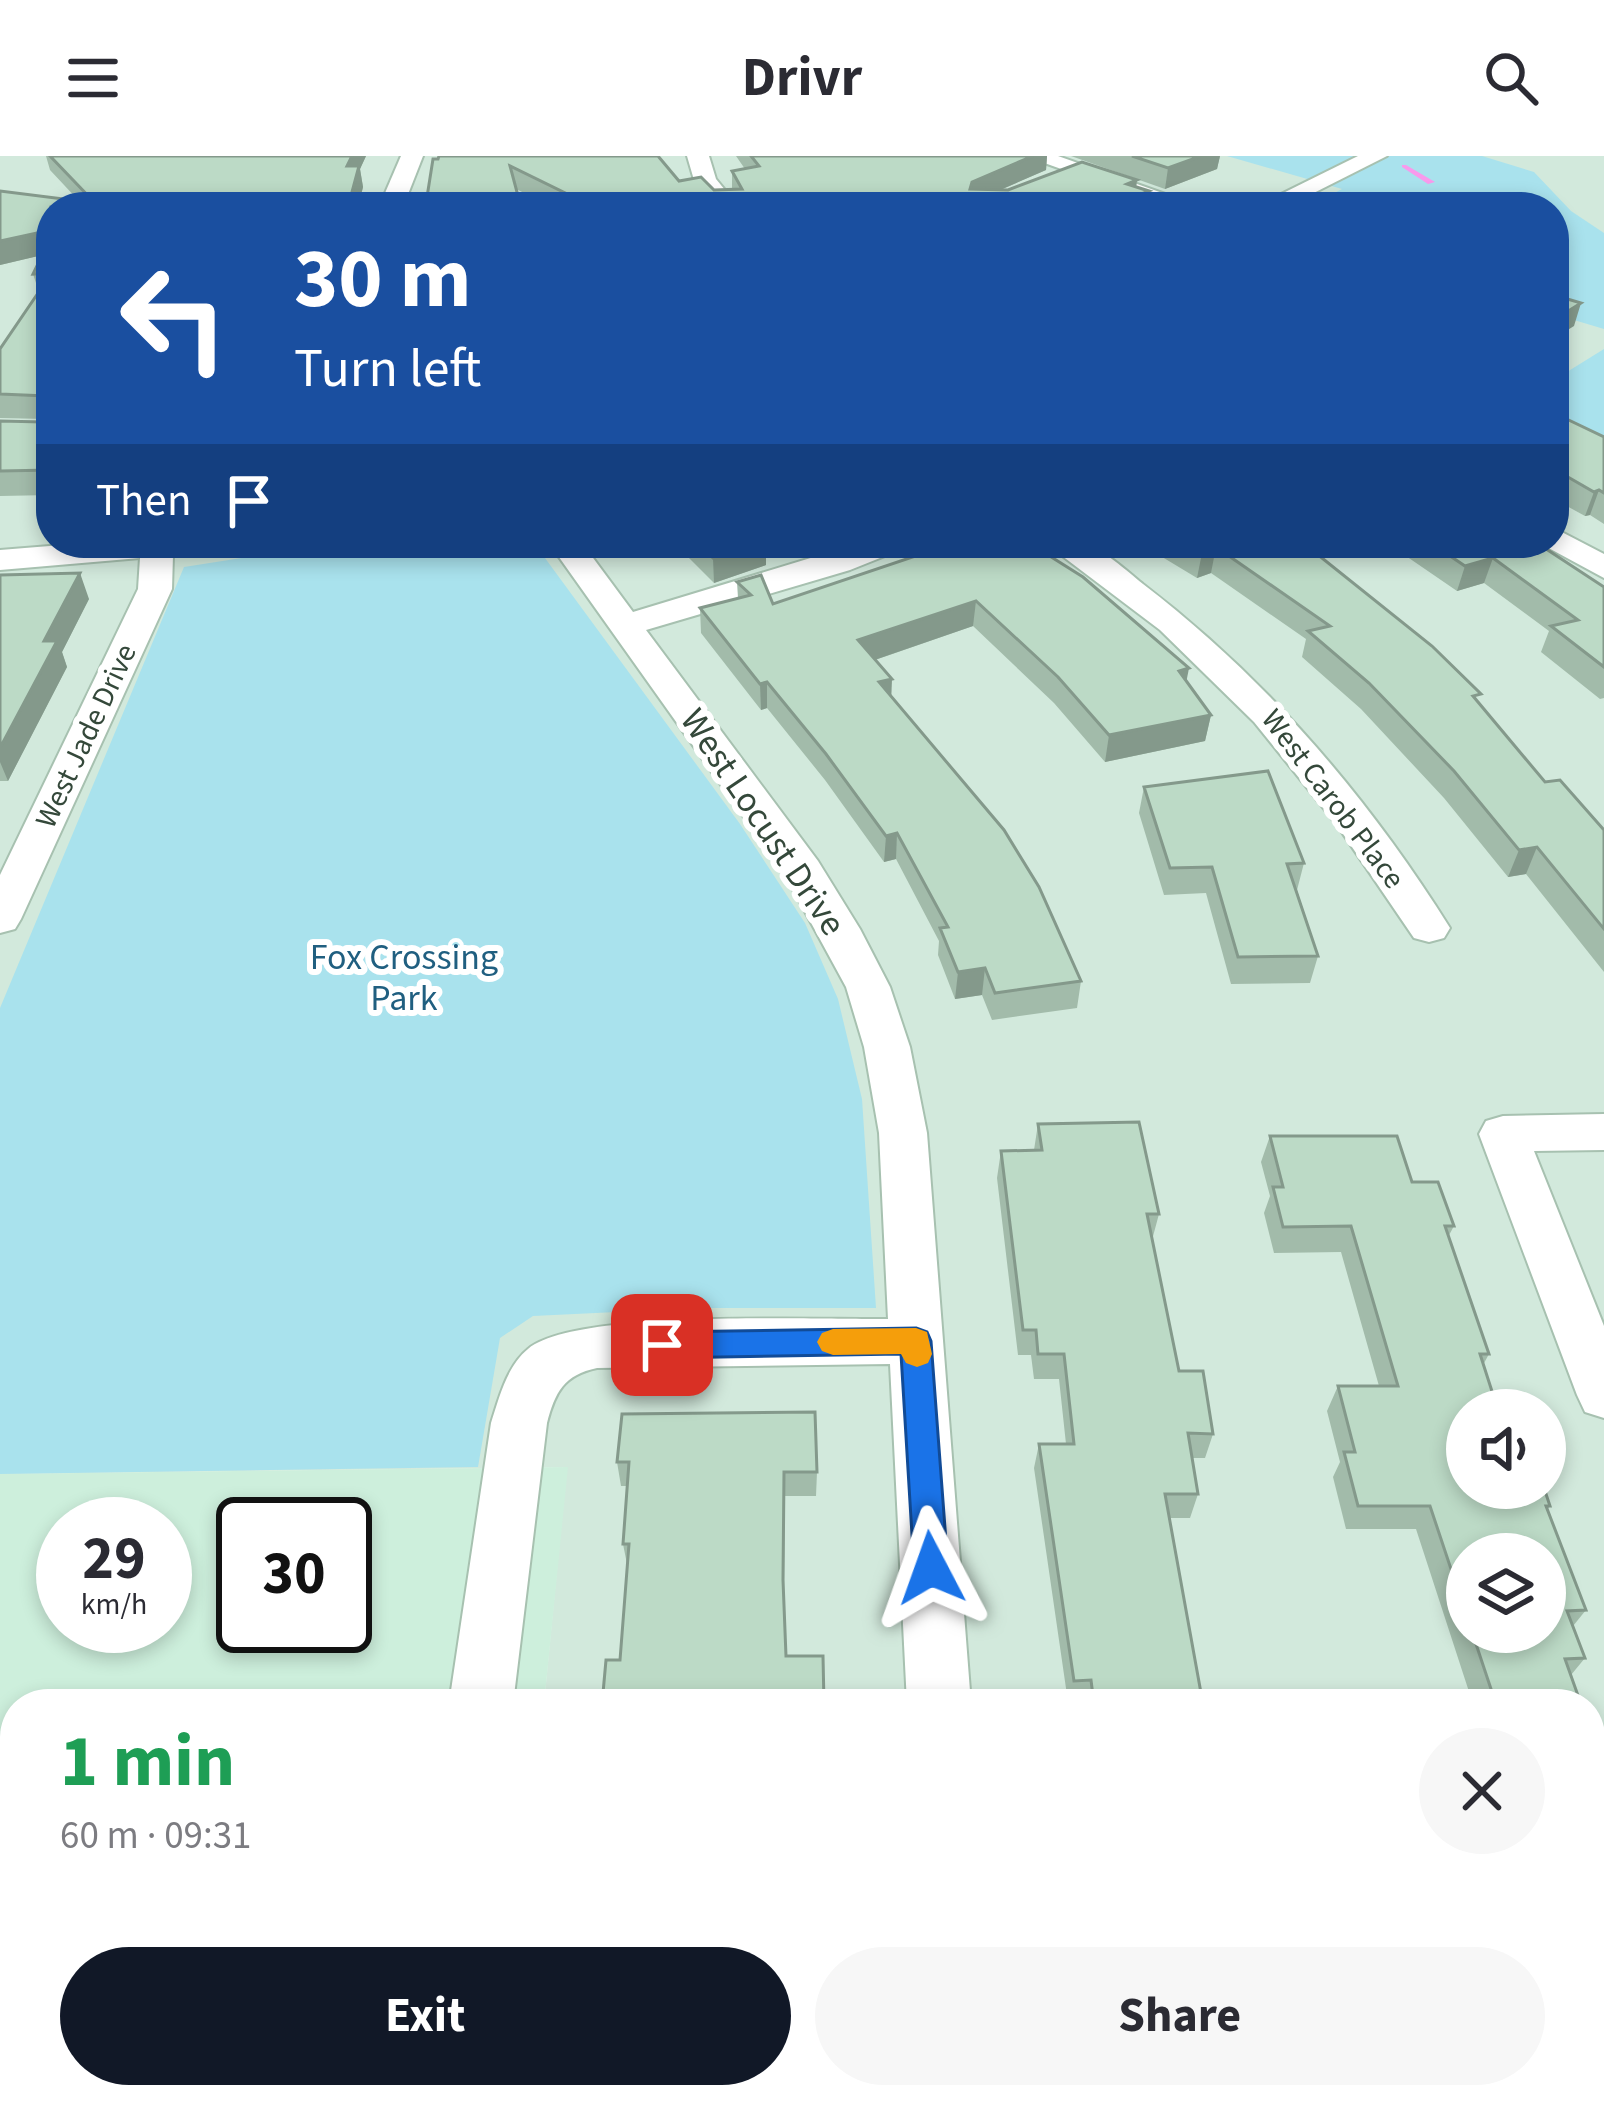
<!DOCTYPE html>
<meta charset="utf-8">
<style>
body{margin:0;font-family:"Source Sans 3",sans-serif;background:#f7f7f7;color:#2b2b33;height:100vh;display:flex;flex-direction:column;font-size:45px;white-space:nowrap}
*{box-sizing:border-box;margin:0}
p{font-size:39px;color:#7c7c81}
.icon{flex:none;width:66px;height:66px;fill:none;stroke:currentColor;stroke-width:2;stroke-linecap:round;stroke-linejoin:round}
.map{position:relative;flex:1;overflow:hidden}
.sheet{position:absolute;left:0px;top:1533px;width:1605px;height:420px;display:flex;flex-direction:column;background:#fff;border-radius:48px 48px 0 0;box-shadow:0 6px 18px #0003}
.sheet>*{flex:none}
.top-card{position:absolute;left:36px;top:36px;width:1533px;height:366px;border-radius:48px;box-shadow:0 6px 18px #0003;background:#1a4fa0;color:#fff;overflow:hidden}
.buttons{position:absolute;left:1446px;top:1233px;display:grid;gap:24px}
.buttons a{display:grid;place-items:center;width:120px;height:120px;border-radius:50%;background:#fff;box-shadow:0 6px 18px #0003;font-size:60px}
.speed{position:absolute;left:36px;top:1341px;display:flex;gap:24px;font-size:60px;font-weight:700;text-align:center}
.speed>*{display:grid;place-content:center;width:156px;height:156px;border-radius:50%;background:#fff;box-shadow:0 6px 18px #0003;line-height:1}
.speed small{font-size:30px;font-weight:400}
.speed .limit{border:6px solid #111;border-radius:18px;background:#fff;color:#111}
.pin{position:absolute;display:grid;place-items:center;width:102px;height:102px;color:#fff;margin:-51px;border-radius:24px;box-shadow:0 6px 18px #0006}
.me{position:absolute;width:132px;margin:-66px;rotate:356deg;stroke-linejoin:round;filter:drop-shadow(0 0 9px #0008)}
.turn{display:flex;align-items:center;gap:42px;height:252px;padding:0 60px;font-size:54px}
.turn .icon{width:156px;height:156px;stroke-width:2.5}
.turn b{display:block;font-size:84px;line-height:102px}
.then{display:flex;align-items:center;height:114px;padding:0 60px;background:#0003;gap:24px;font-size:45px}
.round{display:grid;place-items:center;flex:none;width:126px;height:126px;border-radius:63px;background:#f7f7f7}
.summary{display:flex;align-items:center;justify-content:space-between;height:204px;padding:0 60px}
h1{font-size:72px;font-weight:700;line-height:90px;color:#1e9e55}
.action{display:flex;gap:24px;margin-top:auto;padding:24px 60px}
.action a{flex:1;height:138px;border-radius:72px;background:#111827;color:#fff;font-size:48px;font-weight:700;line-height:138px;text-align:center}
.action a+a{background:#f7f7f7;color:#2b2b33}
header{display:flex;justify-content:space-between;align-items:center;height:156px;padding:0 60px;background:#fff;font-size:54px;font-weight:700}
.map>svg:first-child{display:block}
.residential{fill:#d2e9dc;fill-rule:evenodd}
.education{fill:#cdefdc;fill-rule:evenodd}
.green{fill:#a9e2ed}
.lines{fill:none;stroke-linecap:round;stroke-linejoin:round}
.stream{fill:#f89aec;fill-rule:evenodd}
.minor-casing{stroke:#a7c1b0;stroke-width:4}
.minor{fill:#fff;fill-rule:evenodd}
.wall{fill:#a2bbaa;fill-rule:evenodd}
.shaded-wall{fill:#84998b}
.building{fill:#bcdac6;stroke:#84998b;stroke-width:3}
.route{fill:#1a73e8;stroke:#114b97;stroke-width:3}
.slow{fill:#f59e0b}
.labels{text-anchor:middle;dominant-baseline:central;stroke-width:12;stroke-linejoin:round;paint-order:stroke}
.far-street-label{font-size:30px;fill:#34483a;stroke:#fff}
.street-label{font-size:36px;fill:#34483a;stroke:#fff}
.park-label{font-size:36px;fill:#205f80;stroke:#fff}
</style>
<header><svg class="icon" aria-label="menu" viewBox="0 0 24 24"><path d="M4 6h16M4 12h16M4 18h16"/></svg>Drivr<svg class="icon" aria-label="search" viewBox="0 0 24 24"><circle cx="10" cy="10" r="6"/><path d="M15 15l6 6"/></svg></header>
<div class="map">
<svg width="1604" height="1953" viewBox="0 0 1604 1953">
<rect width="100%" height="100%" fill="#e5f4eb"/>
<path class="residential" d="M 0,0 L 1604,0 L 1604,1953 L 503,1953 L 505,1938 L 1590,1938 L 1590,1548 L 544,1548 L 567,1311 L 0,1318 ZM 51,51 L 1554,51 L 1554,387 L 51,387 ZM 1467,1254 L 1545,1254 L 1545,1332 L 1467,1332 ZM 1467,1398 L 1545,1398 L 1545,1476 L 1467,1476 Z"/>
<path class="education" d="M 568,1311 L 544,1548 L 15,1548 L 15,1938 L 505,1938 L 503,1953 L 0,1953 L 0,1318 ZM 63,1368 L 165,1368 L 165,1470 L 63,1470 ZM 243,1368 L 345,1368 L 345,1470 L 243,1470 Z"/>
<g class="green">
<polygon points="1227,0 1482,0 1534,16 1571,55 1604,77 1604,173 1554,158 1554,51 1307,51 1342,33"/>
<polygon points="1604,193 1604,287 1554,261 1554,224"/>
<polygon points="336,387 534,387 740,668 805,767 838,843 862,943 876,1152 700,1152 533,1160 500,1182 478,1311 0,1318 0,852 184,411"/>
</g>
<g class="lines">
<polygon class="stream" points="1402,9 1406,9 1435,26 1428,28 1402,11"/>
<defs>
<g id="minor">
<polygon points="401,0 423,0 403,51 379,51"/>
<polygon points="687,0 709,0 716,23 739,51 715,51 694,24"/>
<polygon points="1025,0 1058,0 1202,51 1167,51"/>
<polygon points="1358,0 1387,0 1286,51 1255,51"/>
<polygon points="1554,372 1604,398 1604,422 1543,389 1554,387"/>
<polygon points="87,387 221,387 216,394 173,399 172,433 21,763 15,773 0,777 0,719 138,433 140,402 0,414 0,394"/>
<path d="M 549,387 L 582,387 L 633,456 L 860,387 L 905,387 L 900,394 L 850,414 L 646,474 L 818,705 L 860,773 L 890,831 L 910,891 L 927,977 L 971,1548 L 907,1548 L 890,1208 L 597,1212 C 564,1219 555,1236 547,1267 L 513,1548 L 449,1548 L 491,1267 C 499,1242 507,1210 528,1193 C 576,1153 817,1164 888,1163 L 879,977 L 864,891 L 846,831 L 785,719 Z"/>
<path d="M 1045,387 C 1056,387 1071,384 1082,387 C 1102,392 1127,415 1143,428 C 1266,522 1368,641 1450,772 L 1444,782 L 1429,786 L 1414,782 L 1337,669 L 1254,566 L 1160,474 Z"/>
<polygon points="1604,958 1604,994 1534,995 1604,1170 1604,1262 1585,1256 1577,1239 1479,978 1486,965 1503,960"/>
<polygon points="395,1938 469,1938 467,1953 393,1953"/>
<polygon points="927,1938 1001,1938 1002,1953 928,1953"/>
</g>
</defs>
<use href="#minor" class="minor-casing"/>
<use href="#minor" class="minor"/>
</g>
<g class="wall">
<polygon points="46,0 366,0 360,13 363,31 358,51 51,51 51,339 0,340 0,265 43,266 45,263 0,262 0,193 39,136 33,118 42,99 0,109 0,35 79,45 50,14"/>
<polygon points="736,0 1047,0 1046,14 1000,34 1137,24 1136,31 1146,51 553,51 516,33 433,3 679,25 714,34 732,34 732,15 745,13"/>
<polygon points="1071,0 1220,0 1217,13 1165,33"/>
<polygon points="1554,257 1604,281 1604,368 1590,359 1585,360 1554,343"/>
<polygon points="674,387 772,387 766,389 766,409 714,427"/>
<polygon points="954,387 1187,525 1211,559 1205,585 1105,606 1054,547 973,470 875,504 891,540 1081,825 1077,852 992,864 982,839 955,843 938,799 939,785 896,703 884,706 825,624 767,552 761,554 701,477 700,452 738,442 737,426 773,448"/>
<polygon points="1139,387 1299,387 1478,546 1545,626 1604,674 1604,816 1526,718 1508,721 1444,642 1361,553 1302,501 1306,483 1211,417 1197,422"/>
<polygon points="1387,387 1537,387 1604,431 1604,542 1600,543 1541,496 1549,475 1484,427 1457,435"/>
<polygon points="0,419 89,443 62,496 67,511 8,625 0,625"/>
<polygon points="1144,631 1304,707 1297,734 1318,800 1310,827 1231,828 1206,737 1164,739 1139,657"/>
<polygon points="1038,968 1159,1058 1152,1084 1179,1215 1213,1278 1205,1302 1192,1302 1198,1338 1190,1362 1169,1362 1203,1548 1085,1548 1085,1546 1068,1546 1034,1312 1039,1288 1066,1288 1059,1223 1034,1223 1031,1199 1018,1199 997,1022 1001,995 1034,994"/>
<path d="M 1270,980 L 1412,1026 L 1454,1070 L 1448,1081 L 1489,1198 L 1483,1209 L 1467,1254 L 1550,1350 L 1547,1354 L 1586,1454 L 1573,1470 L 1585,1502 L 1571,1519 L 1581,1548 L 1473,1548 L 1416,1373 L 1346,1373 L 1333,1321 L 1340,1306 L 1327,1255 L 1338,1230 L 1379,1230 L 1341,1096 L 1274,1097 L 1264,1057 L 1270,1040 L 1261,1006 ZM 1467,1398 L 1545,1476 L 1467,1476 Z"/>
<polygon points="617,1306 817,1316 816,1340 785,1340 784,1439 786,1500 620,1504 627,1408 623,1388 627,1330 621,1330"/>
<polygon points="1590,1574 1604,1615 1604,1951 1584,1951 1580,1938 1590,1938"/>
<polygon points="1102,1938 1354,1938 1357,1953 1103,1953"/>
</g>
<g class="shaded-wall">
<polygon points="352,0 366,0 360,13 363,31 358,51 348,51 347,10"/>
<polygon points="1033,0 1047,0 1046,14 970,47 969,51 972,26"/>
<polygon points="1201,0 1220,0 1217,13 1165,33 1168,12"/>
<polygon points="1137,24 1135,40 1149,35 1146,51 1109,51 1127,28"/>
<polygon points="51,74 51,97 0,109 0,85"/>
<polygon points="1581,147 1574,170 1558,180 1554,191 1554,164"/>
<polygon points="1599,334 1590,359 1585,360 1594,336"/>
<polygon points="753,387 772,387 766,389 766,409 714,427 713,402"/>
<polygon points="1216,391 1211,417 1197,422 1202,397"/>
<polygon points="1493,402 1484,427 1457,435 1465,410"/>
<polygon points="80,417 89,443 62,496 67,511 8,625 0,606 0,592 44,485"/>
<polygon points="976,445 973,470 857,510 858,484"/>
<polygon points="1189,512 1184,538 1179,515"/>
<polygon points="892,523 891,549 879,526"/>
<polygon points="767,526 767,552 761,554 760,528"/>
<polygon points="1211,559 1205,585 1105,606 1109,579"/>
<polygon points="897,677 896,703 884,706 886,680"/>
<polygon points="1537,691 1526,718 1508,721 1519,694"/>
<polygon points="985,812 982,839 955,843 958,816"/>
</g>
<g class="building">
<polygon points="50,0 352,0 347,10 359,10 348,51 51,51 51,74 0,85 0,35 95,47"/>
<polygon points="439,0 658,0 679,25 701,21 714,34 742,33 732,15 759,10 751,0 1033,0 972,26 970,33 1008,34 1082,6 1137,24 1127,28 1149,35 1109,51 594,51 510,10 521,51 428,51 427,41 433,3 438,3"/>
<polygon points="1132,0 1201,0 1168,12"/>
<polygon points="51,81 51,117 33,118"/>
<polygon points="51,118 51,314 0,315 0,265 43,266 47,261 46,240 0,238 0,193"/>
<polygon points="1554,139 1581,147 1554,164"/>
<polygon points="1554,257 1604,281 1604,337 1599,334 1594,336 1554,313"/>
<polygon points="698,387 757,387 713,402"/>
<polygon points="954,387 1029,387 1083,421 1189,512 1179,515 1211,559 1109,579 1058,521 976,445 858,484 892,523 879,526 1004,674 1039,731 1081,825 995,837 985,812 958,816 940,772 948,771 897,677 886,680 826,598 767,526 760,528 700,452 751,439 737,426 761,419 773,448"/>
<polygon points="1186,387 1299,387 1317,398 1432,490 1481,538 1473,540 1545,626 1560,624 1604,674 1604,773 1537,691 1519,694 1454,615 1369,527 1308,475 1330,470 1216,391 1202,397"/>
<polygon points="1431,387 1537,387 1604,431 1604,511 1551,470 1578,464 1493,402 1465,410"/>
<polygon points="80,417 44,485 57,485 0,592 0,419"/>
<polygon points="1268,615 1304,707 1287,708 1318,800 1238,801 1212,711 1170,712 1144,631"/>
<polygon points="1139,966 1159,1058 1147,1058 1179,1215 1203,1215 1213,1278 1188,1277 1198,1338 1165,1338 1203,1548 1094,1548 1091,1524 1074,1525 1039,1288 1074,1288 1064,1198 1038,1198 1036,1174 1023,1174 1001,995 1042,994 1038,968"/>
<polygon points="1270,980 1397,980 1412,1026 1438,1026 1454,1070 1445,1070 1489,1198 1480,1198 1498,1254 1467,1254 1467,1332 1544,1332 1550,1350 1546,1350 1586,1454 1567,1455 1585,1502 1565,1503 1581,1548 1496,1548 1472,1476 1545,1476 1545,1398 1467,1398 1467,1461 1430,1350 1358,1350 1344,1296 1355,1296 1338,1230 1398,1230 1351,1070 1283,1071 1273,1031 1283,1031"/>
<polygon points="815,1256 817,1316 784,1316 783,1424 786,1500 823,1500 824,1548 602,1548 606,1504 620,1504 629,1388 623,1388 629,1306 617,1306 622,1258"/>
<polygon points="1590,1574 1604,1615 1604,1931 1590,1882"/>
<polygon points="606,1938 817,1938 816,1953 605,1953"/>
<polygon points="1112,1938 1354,1938 1357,1953 1113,1953"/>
</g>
<polygon class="route" points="916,1172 927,1176 931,1185 948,1412 943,1423 931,1427 919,1423 914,1412 901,1198 662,1202 651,1198 646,1189 651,1180 662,1176"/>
<polygon class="slow" points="916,1172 927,1176 932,1198 928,1207 917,1211 906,1207 901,1198 833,1199 822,1195 817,1186 822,1177 833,1173"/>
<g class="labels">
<g class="far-street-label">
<text transform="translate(86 580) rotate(-65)">West Jade Drive</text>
<text transform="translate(1333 643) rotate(53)">West Carob Place</text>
</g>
<g class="street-label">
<text transform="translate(763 666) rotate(56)">West Locust Drive</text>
</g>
<g class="park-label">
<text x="404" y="801">Fox Crossing<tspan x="404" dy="41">Park</tspan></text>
</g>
</g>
</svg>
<div class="buttons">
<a><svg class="icon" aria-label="sound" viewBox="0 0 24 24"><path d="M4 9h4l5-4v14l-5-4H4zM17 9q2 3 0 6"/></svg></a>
<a><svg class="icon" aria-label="layers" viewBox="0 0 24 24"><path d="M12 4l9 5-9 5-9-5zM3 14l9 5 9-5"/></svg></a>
</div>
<div class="speed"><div>29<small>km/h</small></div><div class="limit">30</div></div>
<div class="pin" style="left:662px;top:1189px;background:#d93025"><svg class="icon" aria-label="arrive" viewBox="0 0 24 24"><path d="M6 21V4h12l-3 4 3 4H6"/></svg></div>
<svg class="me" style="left:931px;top:1412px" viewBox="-20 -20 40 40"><path d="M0-17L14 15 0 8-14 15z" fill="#1a73e8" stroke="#fff" stroke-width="4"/></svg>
<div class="top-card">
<div class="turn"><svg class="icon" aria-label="left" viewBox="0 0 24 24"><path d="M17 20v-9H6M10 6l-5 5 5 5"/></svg><div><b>30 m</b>Turn left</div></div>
<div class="then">Then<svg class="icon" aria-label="arrive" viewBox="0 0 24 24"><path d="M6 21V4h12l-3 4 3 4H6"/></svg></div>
</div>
<section class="sheet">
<div class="summary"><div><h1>1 min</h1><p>60 m · 09:31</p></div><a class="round"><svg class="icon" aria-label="close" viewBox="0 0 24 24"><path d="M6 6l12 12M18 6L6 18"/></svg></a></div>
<div class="action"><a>Exit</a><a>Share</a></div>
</section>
</div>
